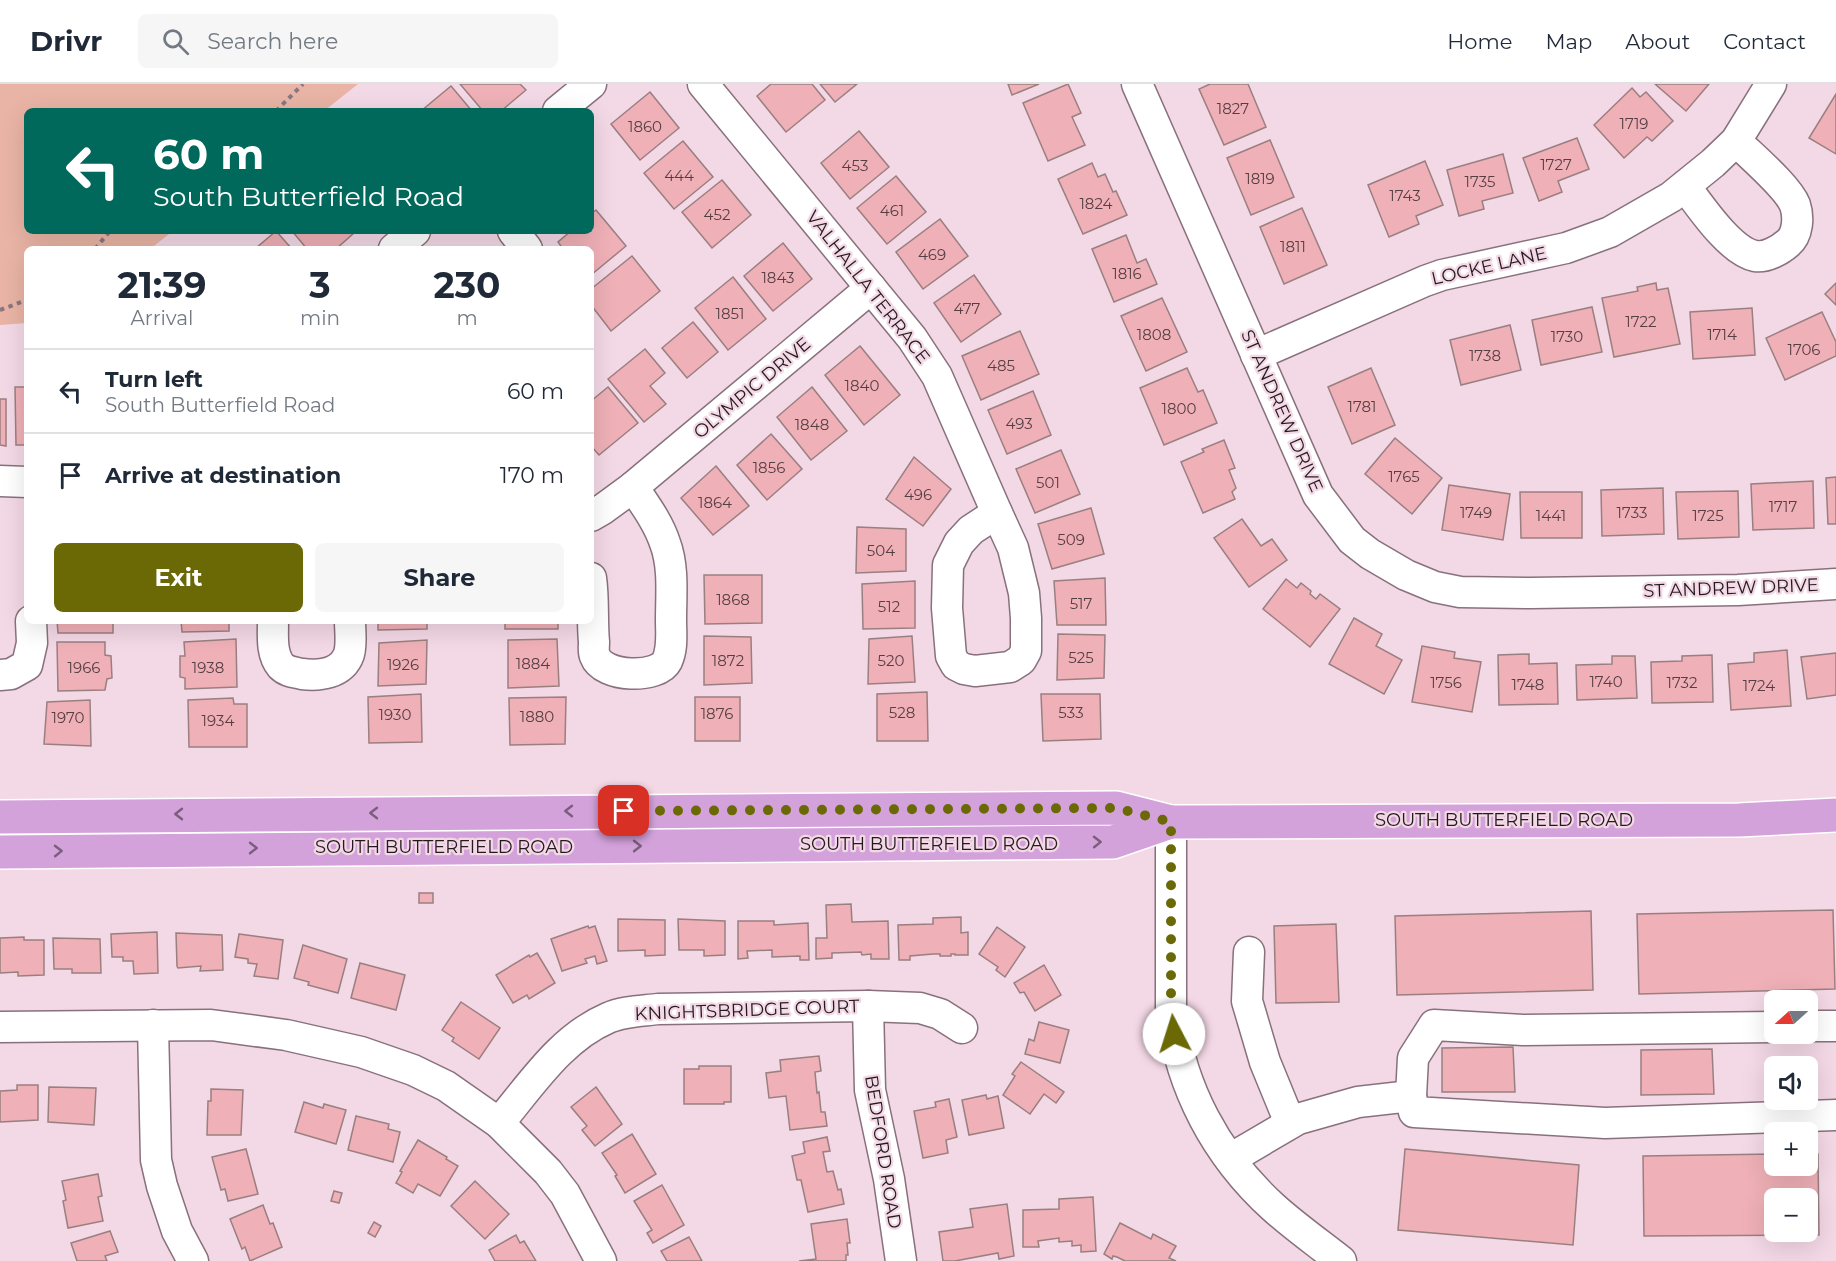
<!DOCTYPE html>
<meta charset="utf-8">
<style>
body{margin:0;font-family:Montserrat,sans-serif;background:#f6f6f7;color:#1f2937;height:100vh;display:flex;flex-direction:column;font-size:22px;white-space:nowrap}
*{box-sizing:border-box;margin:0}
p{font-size:20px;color:#747a83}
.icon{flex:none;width:33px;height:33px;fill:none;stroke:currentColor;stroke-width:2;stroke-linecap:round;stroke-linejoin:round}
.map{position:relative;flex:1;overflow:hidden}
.side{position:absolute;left:24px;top:162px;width:570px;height:378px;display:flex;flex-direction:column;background:#fff;border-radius:9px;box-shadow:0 6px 24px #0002}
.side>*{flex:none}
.banner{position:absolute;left:24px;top:24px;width:570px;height:126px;border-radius:9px;box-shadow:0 6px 24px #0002;background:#00695c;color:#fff;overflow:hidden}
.needle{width:39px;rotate:249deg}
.fabs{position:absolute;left:1764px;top:906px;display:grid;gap:12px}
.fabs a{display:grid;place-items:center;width:54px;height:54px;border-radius:9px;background:#fff;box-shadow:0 6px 24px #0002;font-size:30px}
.pin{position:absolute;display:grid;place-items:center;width:51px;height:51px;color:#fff;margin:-26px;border-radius:12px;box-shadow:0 3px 9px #0006}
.me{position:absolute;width:66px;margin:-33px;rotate:355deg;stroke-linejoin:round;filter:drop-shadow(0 0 4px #0008)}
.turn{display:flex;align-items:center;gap:21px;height:126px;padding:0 30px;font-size:27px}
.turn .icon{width:78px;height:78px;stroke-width:2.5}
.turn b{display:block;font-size:42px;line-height:51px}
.eta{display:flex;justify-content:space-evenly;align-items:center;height:102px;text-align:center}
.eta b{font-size:36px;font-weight:700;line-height:42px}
.cta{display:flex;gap:12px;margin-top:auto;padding:12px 30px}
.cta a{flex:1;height:69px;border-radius:9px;background:#6a6905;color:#fff;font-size:24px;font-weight:700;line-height:69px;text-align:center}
.cta a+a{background:#f6f6f7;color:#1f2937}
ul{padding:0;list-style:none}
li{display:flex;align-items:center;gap:18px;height:84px;padding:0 30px;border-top:2px solid #e0e1e3}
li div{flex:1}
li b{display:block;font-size:22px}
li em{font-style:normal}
header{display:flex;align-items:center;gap:36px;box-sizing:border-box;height:84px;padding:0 30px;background:#fff;border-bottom:2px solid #e0e1e3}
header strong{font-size:28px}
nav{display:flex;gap:33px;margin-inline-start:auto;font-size:21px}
.search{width:420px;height:54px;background:#f6f6f7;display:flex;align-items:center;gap:15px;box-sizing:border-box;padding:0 21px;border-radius:9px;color:#747a83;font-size:22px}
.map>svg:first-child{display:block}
.green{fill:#e9b4a5}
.building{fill:#efb0b7;stroke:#9a7f81;stroke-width:1.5;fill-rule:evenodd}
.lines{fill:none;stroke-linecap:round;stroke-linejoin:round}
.minor-casing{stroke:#88717c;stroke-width:33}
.major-casing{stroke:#fff;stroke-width:36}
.path{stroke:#8a7780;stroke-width:4;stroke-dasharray:4.5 4.5;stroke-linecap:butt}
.minor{stroke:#fff;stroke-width:30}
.major{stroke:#d4a2db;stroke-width:33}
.oneway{stroke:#7c5e7c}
.route{stroke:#6a6905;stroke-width:10;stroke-dasharray:0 18}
.labels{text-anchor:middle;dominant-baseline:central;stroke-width:4.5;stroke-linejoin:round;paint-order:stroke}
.number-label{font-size:15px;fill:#563f44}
.street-label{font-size:18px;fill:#23191e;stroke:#f3d8e5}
</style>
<header>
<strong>Drivr</strong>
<div class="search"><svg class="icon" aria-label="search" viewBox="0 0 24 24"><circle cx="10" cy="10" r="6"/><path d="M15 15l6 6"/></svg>Search here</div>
<nav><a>Home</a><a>Map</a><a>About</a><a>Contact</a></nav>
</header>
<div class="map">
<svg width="1836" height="1177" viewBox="0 0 1836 1177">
<rect width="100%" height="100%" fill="#f3d8e5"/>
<polygon class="green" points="0,0 358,0 324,27 27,27 27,147 173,147 150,165 27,165 27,239 0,241"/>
<g class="building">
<polygon points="460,0 520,0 526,6 501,27 483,27"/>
<polygon points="771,0 812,0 825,16 786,48 757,12"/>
<polygon points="820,0 857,0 835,18"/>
<polygon points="1008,0 1039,0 1012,11"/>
<polygon points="1068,0 1081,29 1072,33 1085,61 1048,77 1023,19"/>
<polygon points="1210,0 1248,0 1266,43 1224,61 1199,5"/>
<polygon points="1655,0 1709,0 1686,27"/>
<polygon points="451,2 472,27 421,27"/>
<polygon points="1632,4 1640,13 1646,8 1673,37 1652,57 1647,53 1624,74 1594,41"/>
<polygon points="650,8 679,44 640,76 611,40"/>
<polygon points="1836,10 1836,70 1809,54"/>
<polygon points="859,47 889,83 850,115 821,79"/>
<polygon points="1577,54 1589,85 1558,97 1562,108 1539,117 1523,74"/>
<polygon points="1270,56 1294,113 1251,131 1227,74"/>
<polygon points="683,57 713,93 674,125 644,89"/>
<polygon points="1503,70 1513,109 1482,117 1484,125 1459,132 1447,86"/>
<polygon points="1425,77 1443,121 1416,132 1419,140 1389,153 1368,101"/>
<polygon points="1092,79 1098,93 1105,90 1113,108 1116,107 1127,131 1083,150 1058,95"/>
<polygon points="896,92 926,128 887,160 857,124"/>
<polygon points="722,96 751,131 712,164 682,128"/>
<polygon points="1302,124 1327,181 1284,200 1260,143"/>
<polygon points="596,126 626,162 591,191 591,165 563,165 558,158 571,147 591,147 591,130"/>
<polygon points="940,135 968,172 923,205 896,168"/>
<polygon points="276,147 292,165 255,165"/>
<polygon points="292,147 352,147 354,149 336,165 307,165"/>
<polygon points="1126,151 1137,179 1146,175 1157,200 1114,218 1092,165"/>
<polygon points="783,159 812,195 773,227 744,192"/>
<polygon points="632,172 660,207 611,247 591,221 591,205"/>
<polygon points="974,191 1001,230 961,258 934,219"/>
<polygon points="733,193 766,235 728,266 695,224"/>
<polygon points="1656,199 1657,206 1668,204 1680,260 1614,273 1602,214 1638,207 1637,203"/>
<polygon points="1836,199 1836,221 1825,210"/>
<polygon points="1162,214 1187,268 1146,287 1121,232"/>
<polygon points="1592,223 1602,268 1541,281 1532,236"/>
<polygon points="1752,224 1755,271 1693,275 1690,228"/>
<polygon points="1822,228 1836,258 1836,272 1785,296 1766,254"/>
<polygon points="693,238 718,268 687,294 662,264"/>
<polygon points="1510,241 1521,286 1461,301 1450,256"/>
<polygon points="1020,247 1039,290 981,316 962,272"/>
<polygon points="860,262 900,311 864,341 825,291"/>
<polygon points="645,265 665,289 650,302 666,320 644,338 608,295"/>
<polygon points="1187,284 1198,308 1203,306 1217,339 1164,361 1140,304"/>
<polygon points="1371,284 1395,341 1352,360 1328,303"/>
<polygon points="15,303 27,303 27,361 16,361"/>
<polygon points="608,303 638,339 599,371 591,362 591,317"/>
<polygon points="812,303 847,347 811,376 777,333"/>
<polygon points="1033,307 1051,351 1007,370 988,326"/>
<polygon points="0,315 6,315 6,362 0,361"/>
<polygon points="771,350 802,385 767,416 737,381"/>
<polygon points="1395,354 1442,394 1412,430 1365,390"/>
<polygon points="1224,356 1235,384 1229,386 1236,404 1232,408 1235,415 1203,429 1181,378 1204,368 1202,365"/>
<polygon points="1061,366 1080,410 1035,429 1016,385"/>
<polygon points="914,373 951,405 923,442 886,415"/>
<polygon points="716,382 749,422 713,451 681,414"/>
<polygon points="1836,393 1836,440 1828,440 1826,394"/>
<polygon points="1813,397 1814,444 1753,446 1751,400"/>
<polygon points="1449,401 1510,410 1503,456 1442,446"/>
<polygon points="1663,404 1664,450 1602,452 1601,406"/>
<polygon points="1738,407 1739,453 1678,455 1676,408"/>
<polygon points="1520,408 1582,408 1582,454 1521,454"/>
<polygon points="1091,424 1104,470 1052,485 1038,440"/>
<polygon points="1242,435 1261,462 1272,455 1287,476 1249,503 1214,454"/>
<polygon points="857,443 906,445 906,487 856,489"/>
<polygon points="704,491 762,491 762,539 705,540"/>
<polygon points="1105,494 1106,541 1057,541 1054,497"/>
<polygon points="1286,495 1297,504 1301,499 1311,507 1310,510 1316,515 1320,510 1340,525 1310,563 1263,525"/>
<polygon points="915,497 915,544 863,545 862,500"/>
<polygon points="1354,534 1382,550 1376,562 1402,576 1384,610 1329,580"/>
<polygon points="57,537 113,537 113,549 58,549"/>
<polygon points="181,537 229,537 229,547 182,548"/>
<polygon points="378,537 427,537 427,545 378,546"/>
<rect x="505" y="537" width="53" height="8"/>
<polygon points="1058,550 1105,551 1104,594 1057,596"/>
<polygon points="704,552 751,553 752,599 704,601"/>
<polygon points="912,552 915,598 868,600 869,555"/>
<polygon points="236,555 237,603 185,605 185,594 180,593 180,572 185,572 184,558"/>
<polygon points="557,555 559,602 508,604 508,556"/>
<polygon points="427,556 426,600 378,602 379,559"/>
<polygon points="57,558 105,558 105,571 111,572 112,594 107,595 105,606 58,607"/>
<polygon points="1422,562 1455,568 1454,574 1481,578 1472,628 1412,618"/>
<polygon points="1787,566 1791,622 1731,626 1728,580 1754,578 1754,569"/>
<polygon points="1836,569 1836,611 1807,615 1801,573"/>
<polygon points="1529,570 1529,580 1557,579 1558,620 1499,621 1498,571"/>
<polygon points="1712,571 1713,618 1652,619 1651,578 1682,577 1682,572"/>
<polygon points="1612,572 1635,572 1637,614 1577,616 1576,581 1612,580"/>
<polygon points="927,608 928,657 877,657 877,610"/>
<polygon points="421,610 422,658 369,659 368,613"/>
<polygon points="1041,610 1100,610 1101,655 1043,657"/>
<polygon points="566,613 565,660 510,661 509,614"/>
<rect x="695" y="613" width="45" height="44"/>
<polygon points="233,614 234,620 247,620 247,663 189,663 188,616"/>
<polygon points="90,616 91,662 44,660 47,618"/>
<rect x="419" y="809" width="14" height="10"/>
<polygon points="851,820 852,838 888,837 889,875 871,875 871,870 862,871 861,868 832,869 832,874 816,875 816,854 827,854 826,821"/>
<polygon points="1833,826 1835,905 1639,910 1637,830"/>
<polygon points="1591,827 1593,906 1397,911 1395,832"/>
<polygon points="961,833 961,849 968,848 968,871 955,871 955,870 951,870 951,872 940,872 940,870 933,870 910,872 910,876 899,876 898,841 933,840 933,834"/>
<polygon points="618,835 665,836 665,871 645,872 645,866 618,867"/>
<polygon points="678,835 725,837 725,871 704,872 704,866 679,866"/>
<polygon points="738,837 774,837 774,841 808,839 809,876 800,876 800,872 772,873 772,866 747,867 748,874 738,875"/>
<polygon points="1336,840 1339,918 1276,919 1274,842"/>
<polygon points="588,842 589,844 595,842 607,877 597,880 595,872 585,875 587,879 562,887 551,855"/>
<polygon points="997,843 1025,863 1005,893 996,886 998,883 979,870"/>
<polygon points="157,848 158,889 134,890 133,877 123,877 123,873 112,873 111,850"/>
<polygon points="176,849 222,851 223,886 200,887 201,882 178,884 177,882"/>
<polygon points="239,850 283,856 278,895 254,892 257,880 248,879 248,875 235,873"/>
<polygon points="24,853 24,856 44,856 44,891 18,892 18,888 0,889 0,854"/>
<polygon points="53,854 100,855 101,889 72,889 72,885 54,885"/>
<polygon points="303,861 347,875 338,909 308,901 309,898 294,894"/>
<polygon points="537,869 555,899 529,915 527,911 513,919 496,891 529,871 530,873"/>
<polygon points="360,879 405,891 396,926 351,914"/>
<polygon points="1044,881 1061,911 1035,927 1024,908 1020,909 1014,899"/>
<polygon points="461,918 500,944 479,975 452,957 454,954 442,946"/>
<polygon points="1039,938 1069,946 1060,979 1025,970 1029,955 1034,957"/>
<polygon points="1513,963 1515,1008 1442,1008 1442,964"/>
<polygon points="1712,965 1714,1010 1641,1011 1641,966"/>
<polygon points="819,972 821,987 815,988 817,1009 819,1008 821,1028 825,1028 827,1042 790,1046 786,1012 769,1014 766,989 781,987 780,976"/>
<polygon points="1021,978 1064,1008 1056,1019 1044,1010 1030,1030 1003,1011 1015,992 1012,990"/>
<polygon points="699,982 731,982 731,1018 724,1018 724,1020 684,1020 684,985 699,985"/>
<polygon points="17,1001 38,1001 38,1036 0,1038 0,1007 17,1006"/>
<polygon points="49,1003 96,1004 94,1041 48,1038"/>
<polygon points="596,1003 622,1040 595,1062 582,1046 587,1042 571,1023"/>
<polygon points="211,1005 243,1006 241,1051 207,1051 208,1017 211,1017"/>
<polygon points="986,1011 987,1015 998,1012 1004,1044 969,1051 962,1016"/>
<polygon points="949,1015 957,1053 946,1056 948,1069 923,1074 914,1027 936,1023 935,1018"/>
<polygon points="304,1018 323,1024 324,1020 346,1026 336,1060 295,1048"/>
<polygon points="356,1032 389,1040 388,1045 400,1048 393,1078 348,1066"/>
<polygon points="632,1050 656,1090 625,1109 615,1092 617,1091 602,1069"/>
<polygon points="827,1053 830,1067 823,1068 827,1088 833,1087 838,1106 841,1105 844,1120 808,1128 801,1096 797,1096 792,1072 805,1069 803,1058"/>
<polygon points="418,1056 447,1073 446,1075 458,1082 440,1112 418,1100 413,1109 396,1099 402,1088 400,1087"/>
<polygon points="246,1065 258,1110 228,1117 225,1105 221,1106 212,1073"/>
<polygon points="1405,1065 1579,1081 1573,1161 1398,1146"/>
<path d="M 1774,1070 L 1774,1082 L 1808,1082 L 1808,1070 L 1818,1070 L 1819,1151 L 1644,1152 L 1643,1072 ZM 1774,1114 L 1808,1114 L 1808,1148 L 1774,1148 Z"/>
<polygon points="98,1090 102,1112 98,1113 103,1137 68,1144 63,1117 66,1116 62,1097"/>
<polygon points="475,1097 509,1130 485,1155 451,1122"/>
<polygon points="662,1101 684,1141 653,1159 647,1149 652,1146 634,1117"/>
<polygon points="334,1107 342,1109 339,1119 331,1117"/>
<polygon points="1093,1113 1096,1167 1081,1168 1081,1161 1072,1162 1072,1157 1059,1158 1059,1154 1038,1157 1039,1163 1023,1163 1023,1126 1059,1125 1059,1115"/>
<polygon points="1007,1120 1014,1172 999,1175 998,1169 955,1177 943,1177 939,1148 973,1143 970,1125"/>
<polygon points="263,1121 270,1140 273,1139 282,1163 250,1177 245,1163 242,1165 230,1135"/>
<polygon points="847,1135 850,1159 847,1159 848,1171 846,1171 846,1177 799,1177 816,1175 811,1140"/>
<polygon points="374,1138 381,1142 375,1153 368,1149"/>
<polygon points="1120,1139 1151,1155 1153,1150 1176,1162 1169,1174 1176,1177 1125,1177 1117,1173 1113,1172 1112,1175 1104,1170"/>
<polygon points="110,1147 118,1168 105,1172 107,1177 77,1177 71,1159"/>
<polygon points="516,1151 520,1159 524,1157 536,1177 495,1177 489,1166"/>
<polygon points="689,1153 702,1177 667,1177 661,1167"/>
</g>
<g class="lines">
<defs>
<g id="minor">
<polyline points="703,0 912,254 937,292 997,429"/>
<polyline points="1137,0 1318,411 1352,456 1370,470 1406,491 1435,503 1460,508 1531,509 1738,506 1836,500"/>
<polyline points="558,27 591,0"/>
<path d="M 1685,102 C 1700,122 1730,167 1755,172 C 1766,174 1780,166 1788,159 C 1798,151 1799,133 1795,121 C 1788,103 1751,72 1736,57"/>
<polyline points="513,147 527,165"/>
<polyline points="394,165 415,147"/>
<polyline points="1256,271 1425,197 1442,191 1566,164 1610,148 1671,113 1713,79 1736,57 1771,0"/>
<polyline points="0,397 27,398"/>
<polygon points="997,429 1013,464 1024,509 1026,534 1026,567 1021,576 1010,583 975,587 964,585 956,581 951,572 947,524 948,481 959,459 971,446"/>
<polyline points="591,432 603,425 633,403 871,204"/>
<path d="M 591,494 C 594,515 592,537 594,558 C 594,562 593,568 595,572 C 603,594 658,595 667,577 C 673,564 671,550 671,536 C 671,511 674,483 665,459 C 658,438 645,421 633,403"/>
<path d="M 273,537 C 273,552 271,570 281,582 C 287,588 294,588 302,590 C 319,592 342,590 349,570 C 352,560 350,547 350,537"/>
<polyline points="0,591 11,590 27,581 32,559 31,537"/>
<path d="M 1171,738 L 1171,927 C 1180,1003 1216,1071 1273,1123 C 1294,1142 1318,1159 1341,1177"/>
<polyline points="1249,868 1247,917 1265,978 1290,1039"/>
<polyline points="868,922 870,1006 889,1095 901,1177"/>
<polyline points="153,941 156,1076 162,1102 177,1147 193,1177"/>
<polyline points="1808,942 1836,942"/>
<polyline points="0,943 211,941 286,951 361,968 413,986 446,1002 499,1039 548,1088 565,1110 601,1177"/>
<polyline points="1411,1012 1413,974 1434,941 1523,946 1774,943"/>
<path d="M 499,1039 C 531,1001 561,954 608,934 C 623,927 642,927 658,925 L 868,922 L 920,924 L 940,930 L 962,944"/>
<polyline points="1230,1075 1298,1035 1358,1018 1411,1012 1414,1028 1605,1039 1836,1031"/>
</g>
<g id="major">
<polyline points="0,733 1116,724 1171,738 1739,736 1836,731"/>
<polyline points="0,768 1113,758 1171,738"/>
</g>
</defs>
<use href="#minor" class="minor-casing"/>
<use href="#major" class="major-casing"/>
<g class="path">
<polyline points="276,27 303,0"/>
<polyline points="95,165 110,147"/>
<polyline points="0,226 27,216"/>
</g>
<use href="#minor" class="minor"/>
<use href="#major" class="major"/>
</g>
<defs><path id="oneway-chevron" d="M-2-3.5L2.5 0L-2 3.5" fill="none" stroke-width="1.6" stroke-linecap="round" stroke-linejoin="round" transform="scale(1.5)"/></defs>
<g class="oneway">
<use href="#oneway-chevron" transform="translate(569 727) rotate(180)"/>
<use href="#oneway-chevron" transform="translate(374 729) rotate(180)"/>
<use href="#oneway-chevron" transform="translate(179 730) rotate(180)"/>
<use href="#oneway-chevron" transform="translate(1097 758) rotate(-1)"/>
<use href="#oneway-chevron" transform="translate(637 762)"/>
<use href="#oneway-chevron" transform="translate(253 764)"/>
<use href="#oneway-chevron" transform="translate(58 767) rotate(-1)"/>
</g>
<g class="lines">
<polyline class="route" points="624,727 1116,724 1171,738 1171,927 1174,950"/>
</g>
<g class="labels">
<g class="number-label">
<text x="1233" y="24">1827</text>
<text x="1634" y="39">1719</text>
<text x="645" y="42">1860</text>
<text x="1556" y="80">1727</text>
<text x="855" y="81">453</text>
<text x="679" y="91">444</text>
<text x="1260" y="94">1819</text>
<text x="1480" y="97">1735</text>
<text x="1405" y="111">1743</text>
<text x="1096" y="119">1824</text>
<text x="892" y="126">461</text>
<text x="717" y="130">452</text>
<text x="1293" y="162">1811</text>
<text x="932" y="170">469</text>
<text x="1127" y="189">1816</text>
<text x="778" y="193">1843</text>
<text x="967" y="224">477</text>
<text x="730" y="229">1851</text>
<text x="1641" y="237">1722</text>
<text x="1154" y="250">1808</text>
<text x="1722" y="250">1714</text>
<text x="1567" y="252">1730</text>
<text x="1804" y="265">1706</text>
<text x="1485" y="271">1738</text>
<text x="1001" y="281">485</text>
<text x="862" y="301">1840</text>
<text x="1362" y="322">1781</text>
<text x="1179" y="324">1800</text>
<text x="1019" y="339">493</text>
<text x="812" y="340">1848</text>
<text x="769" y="383">1856</text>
<text x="1404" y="392">1765</text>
<text x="1048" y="398">501</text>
<text x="918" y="410">496</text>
<text x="715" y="418">1864</text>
<text x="1783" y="422">1717</text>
<text x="1476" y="428">1749</text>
<text x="1632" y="428">1733</text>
<text x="1551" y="431">1441</text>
<text x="1708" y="431">1725</text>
<text x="1071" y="455">509</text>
<text x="881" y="466">504</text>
<text x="733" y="515">1868</text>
<text x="1081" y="519">517</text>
<text x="889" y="522">512</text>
<text x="1081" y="573">525</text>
<text x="728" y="576">1872</text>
<text x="891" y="576">520</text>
<text x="533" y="579">1884</text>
<text x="403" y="580">1926</text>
<text x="84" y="583">1966</text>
<text x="208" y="583">1938</text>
<text x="1606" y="597">1740</text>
<text x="1446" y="598">1756</text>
<text x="1682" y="598">1732</text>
<text x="1528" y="600">1748</text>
<text x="1759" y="601">1724</text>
<text x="902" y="628">528</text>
<text x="1071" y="628">533</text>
<text x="717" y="629">1876</text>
<text x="395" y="630">1930</text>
<text x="537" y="632">1880</text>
<text x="68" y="633">1970</text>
<text x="218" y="636">1934</text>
</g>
<g class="street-label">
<text transform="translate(1489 182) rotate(-13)">LOCKE LANE</text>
<text transform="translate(868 203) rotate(52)">VALHALLA TERRACE</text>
<text transform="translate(752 304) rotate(-40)">OLYMPIC DRIVE</text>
<text transform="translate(1282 327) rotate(66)">ST ANDREW DRIVE</text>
<text transform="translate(1731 504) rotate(-2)">ST ANDREW DRIVE</text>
<text x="1504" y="736">SOUTH BUTTERFIELD ROAD</text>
<text x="929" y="760">SOUTH BUTTERFIELD ROAD</text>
<text x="444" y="763">SOUTH BUTTERFIELD ROAD</text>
<text transform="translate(747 926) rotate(-2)">KNIGHTSBRIDGE COURT</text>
<text transform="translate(883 1068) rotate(81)">BEDFORD ROAD</text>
</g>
</g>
</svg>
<div class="fabs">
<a><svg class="needle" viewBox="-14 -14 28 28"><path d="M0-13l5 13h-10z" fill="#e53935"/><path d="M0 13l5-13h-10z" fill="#747a83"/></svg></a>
<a><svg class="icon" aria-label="sound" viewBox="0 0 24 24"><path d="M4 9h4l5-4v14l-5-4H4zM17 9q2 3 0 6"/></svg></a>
<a>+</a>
<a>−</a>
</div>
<div class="pin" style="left:624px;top:727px;background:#d93025"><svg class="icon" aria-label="arrive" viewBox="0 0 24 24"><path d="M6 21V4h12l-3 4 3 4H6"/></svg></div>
<svg class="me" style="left:1174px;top:950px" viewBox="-20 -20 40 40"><circle r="19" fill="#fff"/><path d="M0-13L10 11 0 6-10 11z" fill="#6a6905"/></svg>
<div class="banner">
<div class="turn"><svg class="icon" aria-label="left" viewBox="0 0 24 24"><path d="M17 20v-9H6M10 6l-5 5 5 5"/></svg><div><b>60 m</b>South Butterfield Road</div></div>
</div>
<section class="side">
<div class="eta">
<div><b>21:39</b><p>Arrival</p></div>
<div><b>3</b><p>min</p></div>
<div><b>230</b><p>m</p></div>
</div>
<ul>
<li><svg class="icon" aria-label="left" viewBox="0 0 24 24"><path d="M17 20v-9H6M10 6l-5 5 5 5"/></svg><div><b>Turn left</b><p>South Butterfield Road</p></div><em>60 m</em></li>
<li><svg class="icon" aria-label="arrive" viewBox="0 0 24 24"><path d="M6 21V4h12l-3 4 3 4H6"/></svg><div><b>Arrive at destination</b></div><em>170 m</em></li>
</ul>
<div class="cta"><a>Exit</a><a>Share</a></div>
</section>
</div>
